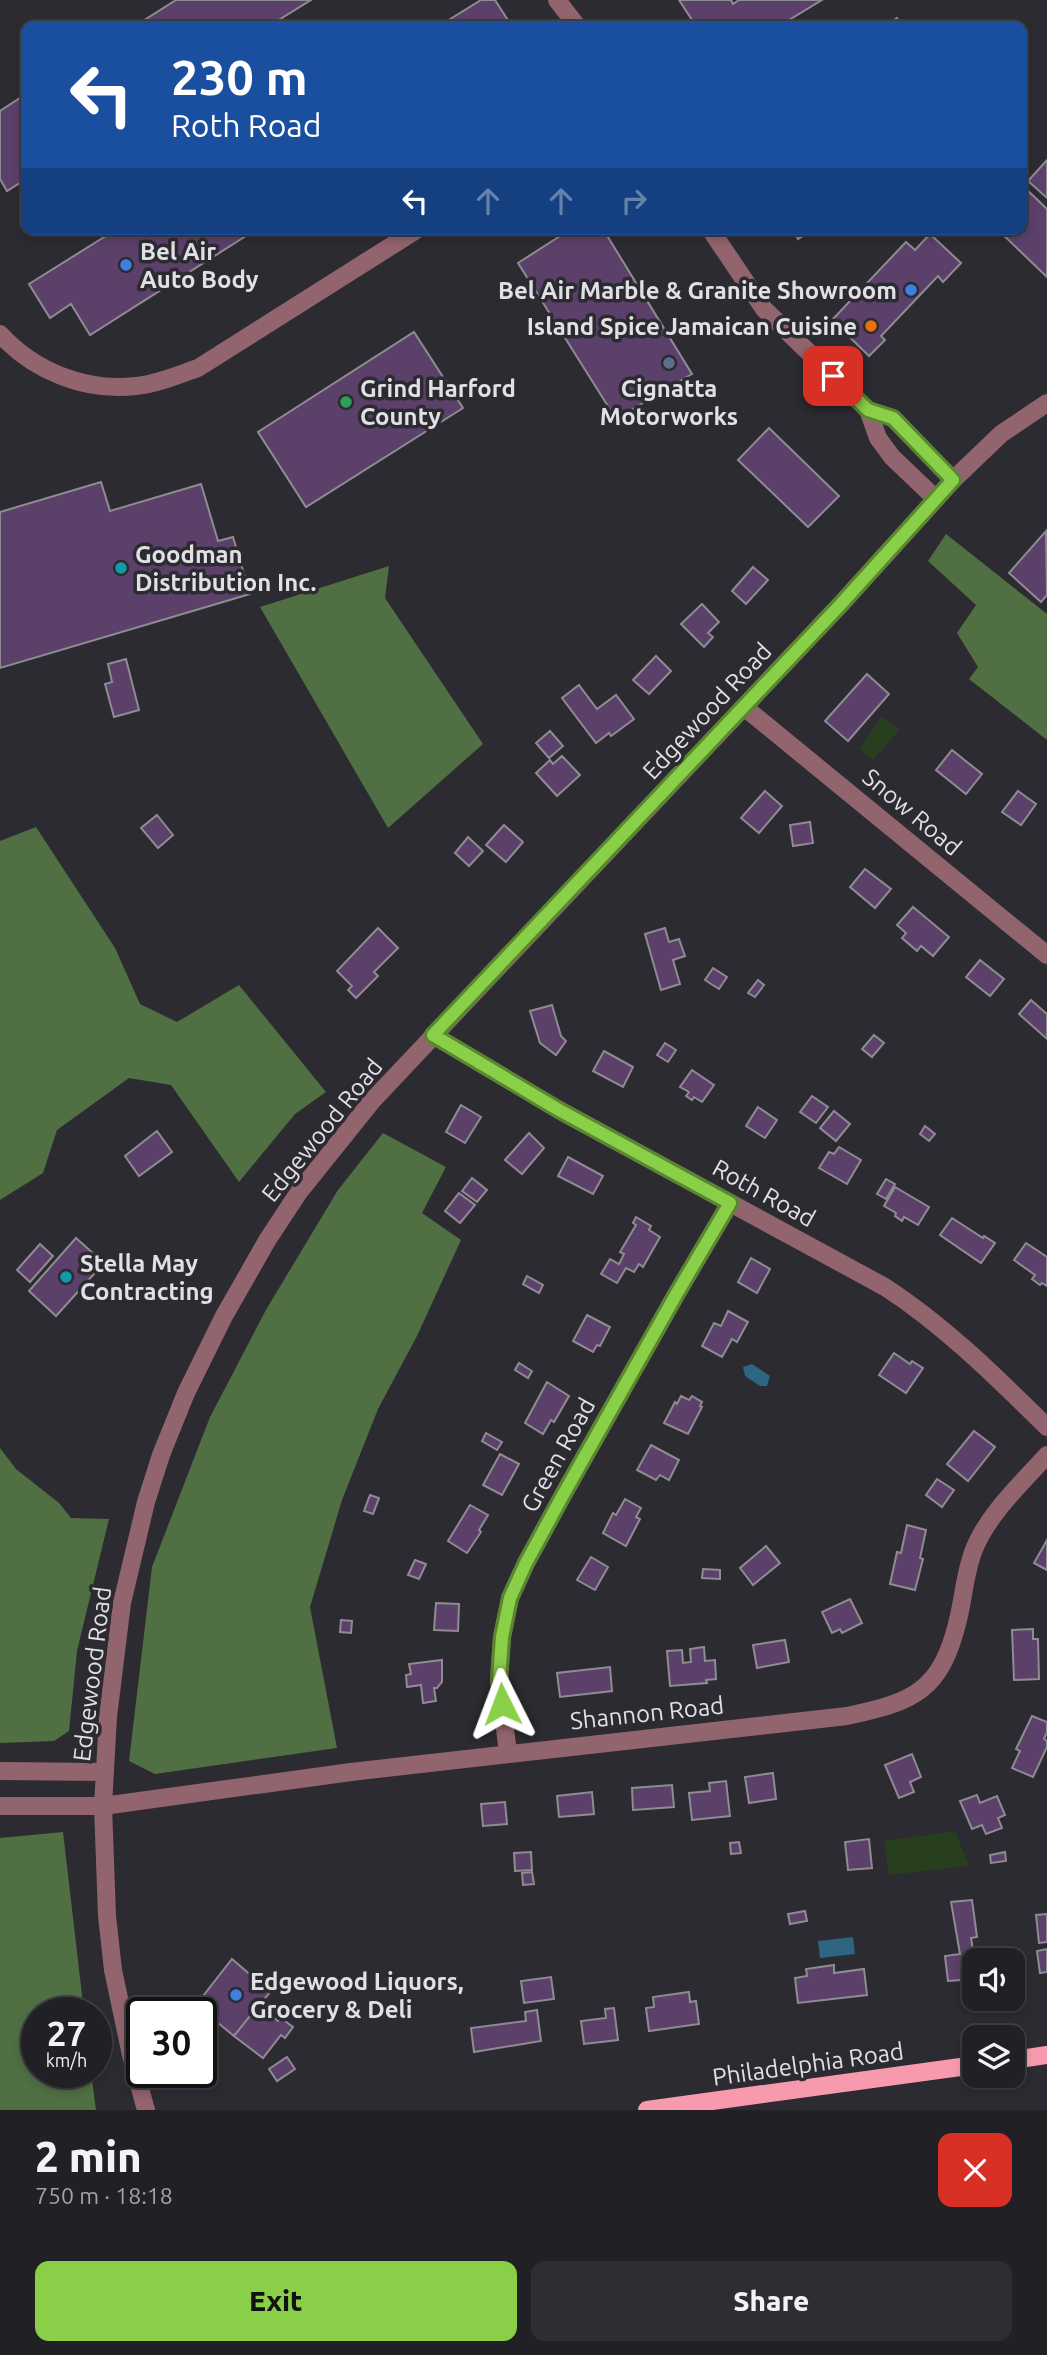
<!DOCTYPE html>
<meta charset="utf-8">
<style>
body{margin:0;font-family:Ubuntu,sans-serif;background:#2d2d32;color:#f1f3f6;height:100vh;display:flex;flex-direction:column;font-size:26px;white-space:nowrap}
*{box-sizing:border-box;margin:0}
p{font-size:23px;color:#a2a3a7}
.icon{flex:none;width:38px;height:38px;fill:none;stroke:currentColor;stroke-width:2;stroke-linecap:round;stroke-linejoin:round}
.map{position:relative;height:2110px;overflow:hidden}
.panel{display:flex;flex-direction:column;background:#212025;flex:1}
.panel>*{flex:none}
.banner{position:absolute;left:21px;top:21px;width:1006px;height:214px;border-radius:14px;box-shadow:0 4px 10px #0003,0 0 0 2px #3e3e42;background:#1a4fa0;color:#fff;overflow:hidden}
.buttons{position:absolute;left:962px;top:1948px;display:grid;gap:14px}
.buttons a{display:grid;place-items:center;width:63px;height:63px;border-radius:14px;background:#212025;box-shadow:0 4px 10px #0003,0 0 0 2px #3e3e42;font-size:35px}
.speed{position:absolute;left:21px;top:1997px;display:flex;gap:14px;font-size:35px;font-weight:700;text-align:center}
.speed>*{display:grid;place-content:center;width:91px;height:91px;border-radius:50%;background:#212025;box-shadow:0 4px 10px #0003,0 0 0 2px #3e3e42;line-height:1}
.speed small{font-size:18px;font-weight:400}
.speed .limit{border:4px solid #111;border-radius:10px;background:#fff;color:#111}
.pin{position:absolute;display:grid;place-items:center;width:60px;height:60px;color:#fff;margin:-30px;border-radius:14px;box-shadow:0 4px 10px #0006}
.me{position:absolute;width:77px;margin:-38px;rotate:357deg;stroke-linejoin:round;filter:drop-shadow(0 0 5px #0008)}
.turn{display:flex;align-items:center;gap:24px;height:147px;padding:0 35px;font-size:32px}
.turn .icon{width:91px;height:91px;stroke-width:2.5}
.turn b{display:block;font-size:49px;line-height:60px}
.lanes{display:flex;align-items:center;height:66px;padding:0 35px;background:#0003;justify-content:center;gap:35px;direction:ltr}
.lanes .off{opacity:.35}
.round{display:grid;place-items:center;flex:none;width:74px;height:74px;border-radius:14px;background:#2d2d32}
.overview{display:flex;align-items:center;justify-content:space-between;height:119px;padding:0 35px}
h1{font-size:42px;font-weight:800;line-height:52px}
.button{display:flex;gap:14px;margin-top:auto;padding:14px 35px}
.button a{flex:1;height:80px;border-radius:14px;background:#89cf48;color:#111;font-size:28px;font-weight:800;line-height:80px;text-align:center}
.button a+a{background:#2d2d32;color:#f1f3f6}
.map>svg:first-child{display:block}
.green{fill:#273f1e}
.forest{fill:#506f43}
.water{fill:#2d6582}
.building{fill:#5b406a;stroke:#8f8b92;stroke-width:2}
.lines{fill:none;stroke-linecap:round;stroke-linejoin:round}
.minor{stroke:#92646d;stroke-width:18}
.major{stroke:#f89aae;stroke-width:18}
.route-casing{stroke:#59872f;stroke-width:18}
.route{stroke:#89cf48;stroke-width:12}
.shop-dot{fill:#3f7fe0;stroke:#2c2b31;stroke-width:2.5}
.food-dot{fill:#e8710a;stroke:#2c2b31;stroke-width:2.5}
.service-dot{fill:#5c6f8a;stroke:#2c2b31;stroke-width:2.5}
.leisure-dot{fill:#2e9e5b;stroke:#2c2b31;stroke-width:2.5}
.culture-dot{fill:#0f9aa8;stroke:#2c2b31;stroke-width:2.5}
.labels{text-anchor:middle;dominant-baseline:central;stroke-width:7;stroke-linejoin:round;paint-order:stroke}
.poi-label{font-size:24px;font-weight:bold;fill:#e1e0e5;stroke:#2c2b31;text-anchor:start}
.street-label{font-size:24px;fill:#e1e0e5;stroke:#2c2b31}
</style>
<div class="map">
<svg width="1047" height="2110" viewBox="0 0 1047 2110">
<rect width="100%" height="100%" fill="#2c2b31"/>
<g class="green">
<polygon points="882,717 899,730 873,760 859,748"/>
<polygon points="955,1831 969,1866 889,1875 884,1841"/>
</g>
<g class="forest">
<polygon points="946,534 1047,614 1047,740 969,679 978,667 957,633 976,605 928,561"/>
<polygon points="389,566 385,598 483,744 388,828 260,607"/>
<polygon points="36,827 115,948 140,1004 177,1022 239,985 326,1092 295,1114 239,1182 171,1085 129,1078 57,1130 43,1173 0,1200 0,841"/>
<polygon points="383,1133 446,1167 422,1213 461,1240 417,1336 378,1409 342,1500 310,1607 337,1748 155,1774 129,1761 152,1567 210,1417 267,1308 338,1190"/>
<polygon points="0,1448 16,1469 59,1503 71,1518 109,1519 77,1651 69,1731 54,1741 0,1743"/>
<polygon points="63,1832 84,2012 37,2012 37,2072 91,2072 96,2110 0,2110 0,1838"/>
</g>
<g class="water">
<polygon points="752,1364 770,1376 767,1386 760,1386 745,1376 743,1367"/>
<polygon points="853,1937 855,1954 820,1958 818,1941"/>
</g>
<g class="building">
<polygon points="176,0 311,0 269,26 135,26"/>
<polygon points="481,0 495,0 511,25 515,21 519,26 439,26"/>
<polygon points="679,0 731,0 733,4 739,0 822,0 779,26 696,26"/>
<polygon points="897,18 902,26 883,26"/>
<polygon points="26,94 26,179 7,191 0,179 0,111"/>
<polygon points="1047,160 1047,198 1028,181"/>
<polygon points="1022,185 1047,209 1047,277 997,229 1022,229"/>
<polygon points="117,229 257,229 90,335 71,304 50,318 29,284"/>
<polygon points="571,229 603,229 692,374 616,419 518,263"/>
<polygon points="792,229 814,229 798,239"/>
<polygon points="930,234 961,263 943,282 938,276 881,336 885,340 869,356 832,320 906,242 915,250"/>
<polygon points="414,332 463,408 306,507 258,432"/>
<polygon points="769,428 839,496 808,527 738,460"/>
<polygon points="101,482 110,511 201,484 218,541 233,537 250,594 0,668 0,512"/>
<polygon points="1046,531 1047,595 1041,602 1009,573"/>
<polygon points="753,567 768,580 746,604 732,591"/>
<polygon points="702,604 719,622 708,633 713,637 704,647 681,624"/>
<polygon points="656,656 671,671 649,694 633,680"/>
<polygon points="126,659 139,710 114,717 105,684 112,682 108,664"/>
<polygon points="867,674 889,694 848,741 825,721"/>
<polygon points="579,685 597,709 616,695 634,719 611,736 609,733 596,743 562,698"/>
<polygon points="550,731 563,746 549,758 536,743"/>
<polygon points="952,750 982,774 966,794 936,770"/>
<polygon points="562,756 580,775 557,796 536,773 550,760 553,764"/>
<polygon points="765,791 782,806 759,833 741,818"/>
<polygon points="1018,791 1036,804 1021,825 1002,812"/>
<polygon points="157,815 173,835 158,848 141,828"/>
<polygon points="810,822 813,843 793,846 790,825"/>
<polygon points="504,825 523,842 506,862 486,845"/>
<polygon points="468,837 483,851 469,866 455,853"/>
<polygon points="865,869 891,889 875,908 850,887"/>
<polygon points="913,907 949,937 933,956 921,946 917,951 902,938 906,933 897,925"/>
<polygon points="378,928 398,948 374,972 378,976 356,998 348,990 352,986 337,971"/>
<polygon points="665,928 669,942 679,939 685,956 673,960 680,984 661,990 645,934"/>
<polygon points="980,960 1004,979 990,996 966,977"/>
<polygon points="713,968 727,977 719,989 705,980"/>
<polygon points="758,980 764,985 755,997 748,993"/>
<polygon points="1031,1000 1047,1014 1047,1039 1019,1014"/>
<polygon points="552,1005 561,1036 566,1041 556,1055 540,1043 530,1011"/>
<polygon points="874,1035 884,1043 872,1057 862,1049"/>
<polygon points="665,1043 676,1050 668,1062 657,1055"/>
<polygon points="604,1051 633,1067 623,1087 593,1071"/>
<polygon points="692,1070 714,1085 702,1102 694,1097 692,1100 686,1096 689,1092 680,1087"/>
<polygon points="812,1096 828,1107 816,1123 800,1112"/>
<polygon points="461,1105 481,1117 465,1143 446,1132"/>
<polygon points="758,1107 777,1120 765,1138 746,1126"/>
<polygon points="834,1111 850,1124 836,1141 820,1128"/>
<polygon points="925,1126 935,1134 929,1141 920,1134"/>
<polygon points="157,1131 172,1152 139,1176 125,1156"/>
<polygon points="529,1133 544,1148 522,1174 505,1160"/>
<polygon points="839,1147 861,1160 847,1184 819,1168 829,1152 834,1154"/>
<polygon points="568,1157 603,1176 593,1194 558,1176"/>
<polygon points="472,1178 487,1190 477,1202 462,1191"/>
<polygon points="886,1179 895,1184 886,1199 877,1194"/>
<polygon points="895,1187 929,1207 918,1225 904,1217 902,1221 895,1216 896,1213 884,1206"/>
<polygon points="459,1193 475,1205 460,1223 445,1211"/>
<polygon points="636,1217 651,1226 649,1230 660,1237 643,1267 639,1264 634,1272 626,1268 617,1283 601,1274 610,1259 619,1264 624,1254 620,1252 636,1225 633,1223"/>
<polygon points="952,1218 983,1238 984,1236 995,1243 981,1263 940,1235"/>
<polygon points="76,1238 104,1263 56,1316 29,1291"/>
<polygon points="1026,1243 1047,1257 1047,1286 1042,1283 1040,1285 1032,1279 1035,1275 1014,1260"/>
<polygon points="40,1244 53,1256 30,1282 17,1270"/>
<polygon points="751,1258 770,1269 757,1293 738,1282"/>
<polygon points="527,1276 543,1285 539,1293 523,1284"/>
<polygon points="728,1311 748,1322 737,1342 732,1339 722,1357 702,1346 714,1323 721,1326"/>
<polygon points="587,1315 610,1327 600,1346 597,1345 593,1352 573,1341"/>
<polygon points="894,1353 910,1364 912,1361 923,1368 906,1393 879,1375"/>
<polygon points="519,1363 532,1371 528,1378 515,1370"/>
<polygon points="547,1382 569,1396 554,1422 551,1420 543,1434 525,1423"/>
<polygon points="681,1396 689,1400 692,1396 702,1402 700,1406 702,1407 688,1434 664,1423 675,1402 677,1404"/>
<polygon points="974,1431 995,1447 968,1481 947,1464"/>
<polygon points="486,1433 502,1442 497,1450 482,1441"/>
<polygon points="651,1445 679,1460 669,1480 660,1475 656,1480 637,1470"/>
<polygon points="500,1454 519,1464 502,1495 483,1485"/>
<polygon points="937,1479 954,1490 942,1507 926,1495"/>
<polygon points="370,1495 379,1498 373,1514 364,1511"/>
<polygon points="625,1499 641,1508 636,1517 640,1519 626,1546 603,1533 613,1513 616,1515"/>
<polygon points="470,1505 488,1515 479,1530 481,1532 467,1553 448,1541"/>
<polygon points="907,1525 926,1530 920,1558 923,1559 915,1590 890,1584 897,1552 901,1553"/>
<polygon points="1047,1540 1047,1570 1034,1563"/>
<polygon points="766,1546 780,1563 753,1585 740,1568"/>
<polygon points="591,1557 608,1567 595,1590 577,1580"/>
<polygon points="415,1560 426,1564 419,1579 408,1575"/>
<polygon points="703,1569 720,1570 720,1579 702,1578"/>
<polygon points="850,1599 862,1623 842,1633 840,1629 832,1633 822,1612"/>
<polygon points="436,1603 459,1604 458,1631 434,1630"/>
<polygon points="341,1620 352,1621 351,1633 340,1632"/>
<polygon points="1033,1629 1033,1639 1038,1639 1039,1679 1014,1680 1012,1630"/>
<polygon points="785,1640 789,1662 757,1668 753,1645"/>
<polygon points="704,1647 705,1661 715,1660 716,1679 706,1680 707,1683 670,1686 667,1651 682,1650 683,1663 691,1662 690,1649"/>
<polygon points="442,1660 442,1682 437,1688 434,1688 436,1701 423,1703 421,1685 407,1687 406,1675 411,1674 409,1664"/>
<polygon points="610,1667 612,1691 560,1697 557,1673"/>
<polygon points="1032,1716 1047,1722 1047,1732 1044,1739 1047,1741 1047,1747 1033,1777 1012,1768 1020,1751 1016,1749"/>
<polygon points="912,1754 921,1777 910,1782 914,1792 899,1798 885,1765"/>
<polygon points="773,1773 776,1799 749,1803 745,1777"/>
<polygon points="726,1781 730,1816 692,1820 689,1793 710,1791 709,1783"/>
<polygon points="672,1785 674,1807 633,1810 632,1788"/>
<polygon points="592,1792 594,1814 559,1817 557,1796"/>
<polygon points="977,1795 980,1803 997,1796 1005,1815 998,1818 1002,1828 986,1834 982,1825 972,1829 960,1801"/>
<polygon points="505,1802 507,1824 483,1826 481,1804"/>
<polygon points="869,1839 872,1868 848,1870 845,1842"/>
<polygon points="739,1842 741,1853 731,1854 730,1843"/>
<polygon points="531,1852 532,1870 515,1871 514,1853"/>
<polygon points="1005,1852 1006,1861 991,1863 990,1855"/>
<polygon points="532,1872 534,1884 523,1885 522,1873"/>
<polygon points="972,1900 977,1937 971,1938 973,1950 985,1948 986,1955 984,1956 984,1960 975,1960 975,1979 948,1981 945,1956 960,1954 951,1902"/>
<polygon points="805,1911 807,1921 790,1924 788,1914"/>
<polygon points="1047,1914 1047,1942 1039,1943 1036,1915"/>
<polygon points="1047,1949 1047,1972 1040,1973 1037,1951"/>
<polygon points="232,1959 253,1977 258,1971 276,1985 234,2036 196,2005"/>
<polygon points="834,1965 834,1973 864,1969 867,1995 798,2003 795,1978 807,1976 806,1969"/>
<polygon points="551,1977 554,1999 524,2003 521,1981"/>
<polygon points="689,1992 690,2002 696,2001 699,2024 649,2031 646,2008 654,2007 653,1997"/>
<polygon points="258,2006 278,2021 281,2018 293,2027 285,2038 281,2035 263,2058 234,2036"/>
<polygon points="614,2008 618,2040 584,2044 581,2021 606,2018 605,2009"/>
<polygon points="537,2010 541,2041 474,2052 471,2028 526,2021 525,2012"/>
<polygon points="287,2057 295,2069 277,2081 269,2069"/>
</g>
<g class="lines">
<g class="minor">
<polyline points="557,0 577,26"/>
<polyline points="710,229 764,309 868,410 878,438 892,457 936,499"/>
<path d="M 0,334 C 34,371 85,392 136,386 C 157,384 178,375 198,368 L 418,229"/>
<polyline points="868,410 893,418 953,480"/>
<polyline points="744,707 1047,955"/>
<path d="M 433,1035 L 559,1110 L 885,1287 C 945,1326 996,1377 1047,1427"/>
<polyline points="508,1753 499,1680 502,1637 510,1598 526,1563 563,1495 677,1293 730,1203"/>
<polyline points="0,1771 104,1772"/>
<path d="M 0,1806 L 103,1806 L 351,1772 L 847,1716 C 914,1702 941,1691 958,1620 C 964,1596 965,1570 975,1547 C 990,1512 1022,1483 1047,1455"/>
<polyline points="146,2110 131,2055 113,1970 107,1916 103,1806 108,1717 122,1603 146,1502 161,1455 186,1393 224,1316 268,1239 299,1192 372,1101 841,604 953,480 1001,434 1047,403"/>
</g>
<g class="major">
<polyline points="1013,2060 1047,2055"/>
<polyline points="647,2110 975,2065"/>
</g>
</g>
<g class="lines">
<defs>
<polyline id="route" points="502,1704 499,1680 502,1637 510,1598 526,1563 563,1495 677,1293 730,1203 559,1110 433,1035 841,604 953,480 893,418 868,410 833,376"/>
</defs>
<use href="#route" class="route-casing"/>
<use href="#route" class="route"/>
</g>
<g class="shop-dot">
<circle cx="126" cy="265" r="7"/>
<circle cx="911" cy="290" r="7"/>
<circle cx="236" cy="1995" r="7"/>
</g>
<circle class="food-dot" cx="871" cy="326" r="7"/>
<circle class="service-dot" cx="669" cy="363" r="7"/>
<circle class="leisure-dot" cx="346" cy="402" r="7"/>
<g class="culture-dot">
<circle cx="121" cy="568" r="7"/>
<circle cx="66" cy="1277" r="7"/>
</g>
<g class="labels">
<g class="poi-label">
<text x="140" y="251">Bel Air<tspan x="140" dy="28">Auto Body</tspan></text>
<text x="897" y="290" text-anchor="end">Bel Air Marble &amp; Granite Showroom</text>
<text x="857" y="326" text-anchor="end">Island Spice Jamaican Cuisine</text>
<text x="360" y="388">Grind Harford<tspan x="360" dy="28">County</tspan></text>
<text x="669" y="388" text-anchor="middle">Cignatta<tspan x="669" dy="28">Motorworks</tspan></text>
<text x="135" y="554">Goodman<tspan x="135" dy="28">Distribution Inc.</tspan></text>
<text x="80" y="1263">Stella May<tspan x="80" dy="28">Contracting</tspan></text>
<text x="250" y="1981">Edgewood Liquors,<tspan x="250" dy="28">Grocery &amp; Deli</tspan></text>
</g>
<g class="street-label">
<text transform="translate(707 711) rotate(-47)">Edgewood Road</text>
<text transform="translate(912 812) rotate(40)">Snow Road</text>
<text transform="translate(322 1130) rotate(-51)">Edgewood Road</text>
<text transform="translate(764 1193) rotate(29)">Roth Road</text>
<text transform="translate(558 1455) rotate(-61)">Green Road</text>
<text transform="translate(92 1674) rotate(-83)">Edgewood Road</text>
<text transform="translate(647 1713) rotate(-6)">Shannon Road</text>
<text transform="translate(808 2064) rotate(-8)">Philadelphia Road</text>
</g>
</g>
</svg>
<div class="buttons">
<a><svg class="icon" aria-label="sound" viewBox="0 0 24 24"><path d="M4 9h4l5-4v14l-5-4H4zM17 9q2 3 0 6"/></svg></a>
<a><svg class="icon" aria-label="layers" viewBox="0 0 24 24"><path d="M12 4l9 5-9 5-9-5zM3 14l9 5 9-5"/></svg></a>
</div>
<div class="speed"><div>27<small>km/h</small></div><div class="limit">30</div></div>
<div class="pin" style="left:833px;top:376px;background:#d93025"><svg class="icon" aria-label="arrive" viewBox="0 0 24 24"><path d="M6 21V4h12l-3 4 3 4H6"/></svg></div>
<svg class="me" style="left:502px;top:1704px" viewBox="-20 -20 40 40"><path d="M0-17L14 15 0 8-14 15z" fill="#89cf48" stroke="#fff" stroke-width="4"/></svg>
<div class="banner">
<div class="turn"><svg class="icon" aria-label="left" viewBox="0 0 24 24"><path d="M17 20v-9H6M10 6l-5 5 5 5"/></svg><div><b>230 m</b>Roth Road</div></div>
<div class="lanes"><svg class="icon" aria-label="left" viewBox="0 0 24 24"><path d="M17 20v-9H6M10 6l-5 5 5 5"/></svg><svg class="icon off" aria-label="ahead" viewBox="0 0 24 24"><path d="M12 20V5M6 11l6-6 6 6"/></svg><svg class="icon off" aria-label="ahead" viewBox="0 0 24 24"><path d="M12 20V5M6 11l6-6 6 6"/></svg><svg class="icon off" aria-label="right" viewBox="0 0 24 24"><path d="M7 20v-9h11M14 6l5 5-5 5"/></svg></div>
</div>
</div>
<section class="panel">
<div class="overview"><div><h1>2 min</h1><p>750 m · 18:18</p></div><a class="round" style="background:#d93025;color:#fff"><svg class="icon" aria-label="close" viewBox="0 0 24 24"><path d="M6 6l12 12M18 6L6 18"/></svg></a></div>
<div class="button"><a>Exit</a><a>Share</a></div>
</section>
